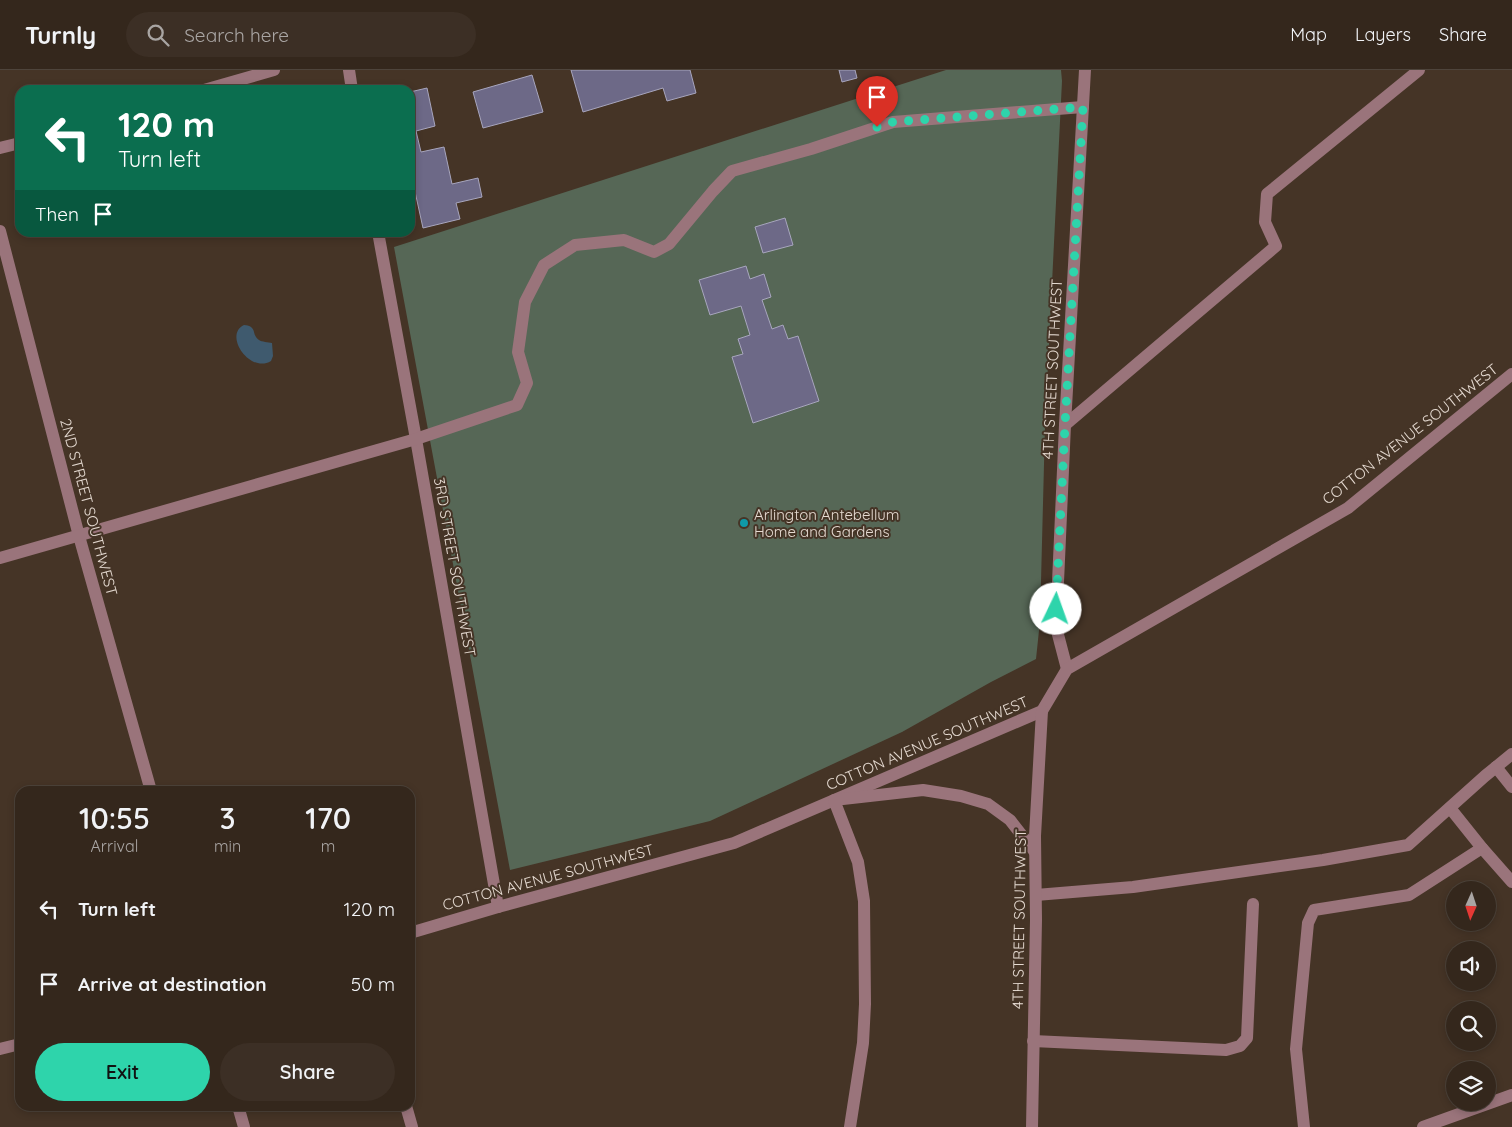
<!DOCTYPE html>
<style>
body{margin:0;font-family:Quicksand,sans-serif;background:#3c2f25;color:#f1f3f6;height:100vh;display:flex;flex-direction:column;font-size:19px;white-space:nowrap}
*{box-sizing:border-box;margin:0}
p{font-size:16px;color:#a9a5a3}
.icon{flex:none;width:28px;height:28px;fill:none;stroke:currentColor;stroke-width:2;stroke-linecap:round;stroke-linejoin:round}
.map{position:relative;flex:1;overflow:hidden}
.details{position:absolute;left:15px;top:716px;width:400px;height:325px;display:flex;flex-direction:column;background:#34271c;border-radius:15px;box-shadow:0 2px 8px #0003,0 0 0 1px #4e443b}
.details>*{flex:none}
.hud{position:absolute;left:15px;top:15px;width:400px;height:152px;border-radius:15px;box-shadow:0 2px 8px #0003,0 0 0 1px #4e443b;background:#0b6e4f;color:#fff;overflow:hidden}
.needle{width:32px;rotate:183deg}
.controls{position:absolute;left:1446px;top:811px;display:grid;gap:10px}
.controls a{display:grid;place-items:center;width:50px;height:50px;border-radius:50%;background:#34271c;box-shadow:0 2px 8px #0003,0 0 0 1px #4e443b;font-size:25px}
.pin{position:absolute;display:grid;place-items:center;width:42px;height:42px;color:#fff;margin:-51px -21px;border-radius:50% 50% 50% 0;rotate:-45deg;box-shadow:0 0 5px #0007}
.pin .icon{rotate:45deg}
.me{position:absolute;width:55px;margin:-28px;rotate:3deg;stroke-linejoin:round;filter:drop-shadow(0 0 4px #0008)}
.turn{display:flex;align-items:center;gap:18px;height:105px;padding:0 20px;font-size:22px}
.turn .icon{width:65px;height:65px;stroke-width:2.5}
.turn b{display:block;font-size:35px;line-height:42px}
.then{display:flex;align-items:center;height:48px;padding:0 20px;background:#0003;gap:10px;font-size:19px}
.eta{display:flex;justify-content:space-evenly;align-items:center;height:85px;text-align:center}
.eta b{font-size:30px;font-weight:600;line-height:35px}
.primary-button{display:flex;gap:10px;margin-top:auto;padding:10px 20px}
.primary-button a{flex:1;height:58px;border-radius:30px;background:#2ed4ab;color:#111;font-size:20px;font-weight:600;line-height:58px;text-align:center}
.primary-button a+a{background:#3c2f25;color:#f1f3f6}
ul{padding:0;list-style:none}
li{display:flex;align-items:center;gap:15px;height:75px;padding:0 20px}
li div{flex:1}
li b{display:block;font-size:19px}
li em{font-style:normal}
header{display:flex;align-items:center;gap:30px;box-sizing:border-box;height:70px;padding:0 25px;background:#34271c;border-bottom:1px solid #4e443b}
header strong{font-size:24px}
nav{display:flex;gap:28px;margin-inline-start:auto;font-size:18px}
.search{width:350px;height:45px;background:#3c2f25;display:flex;align-items:center;gap:12px;box-sizing:border-box;padding:0 18px;border-radius:28px;color:#a9a5a3;font-size:19px}
.map>svg:first-child{display:block}
.green{fill:#566756}
.water{fill:#3f5a6e}
.building{fill:#6d6987;stroke:#a8a6be}
.lines{fill:none;stroke-linecap:round;stroke-linejoin:round}
.minor{stroke:#9a747b;stroke-width:12}
.route{stroke:#2ed4ab;stroke-width:9;stroke-dasharray:0 16.2}
.culture-dot{fill:#0f9aa8;stroke:#453426;stroke-width:2}
.labels{text-anchor:middle;dominant-baseline:central;stroke-width:4;stroke-linejoin:round;paint-order:stroke}
.street-label{font-size:15px;fill:#e5dad1;stroke:#453426}
.poi-label{font-size:15px;fill:#e5dad1;stroke:#453426;text-anchor:start}
</style>
<header>
<strong>Turnly</strong>
<div class="search"><svg class="icon" aria-label="search" viewBox="0 0 24 24"><circle cx="10" cy="10" r="6"/><path d="M15 15l6 6"/></svg>Search here</div>
<nav><a>Map</a><a>Layers</a><a>Share</a></nav>
</header>
<div class="map">
<svg width="1512" height="1057" viewBox="0 0 1512 1057">
<rect width="100%" height="100%" fill="#453426"/>
<polygon class="green" points="946,0 1061,0 1062,11 1045,355 1040,551 1036,589 991,612 902,662 710,751 510,800 394,177"/>
<path class="water" d="M 244,255 C 258,256 251,265 259,270 C 262,272 268,272 272,273 L 273,286 L 271,291 C 250,304 223,265 244,255 Z"/>
<g class="building">
<polygon points="571,0 690,0 696,23 667,31 663,18 583,42"/>
<polygon points="839,0 855,0 857,8 842,12"/>
<polygon points="532,5 543,42 483,58 473,22"/>
<polygon points="427,18 435,56 416,61 421,82 444,77 452,114 478,108 482,127 456,133 460,149 423,158 414,117 410,118 410,22"/>
<polygon points="785,148 793,175 763,183 755,157"/>
<polygon points="746,196 750,209 764,204 771,227 762,230 772,259 783,255 788,269 798,266 819,331 753,353 732,287 743,284 738,269 750,265 741,236 710,245 699,210"/>
</g>
<g class="lines">
<g class="minor">
<polyline points="349,0 352,20"/>
<polyline points="204,20 274,0"/>
<polyline points="0,78 20,73"/>
<polyline points="0,161 79,466 151,721"/>
<polyline points="378,162 416,369 498,837"/>
<polyline points="1065,355 1276,176 1265,152 1267,124 1419,0"/>
<polyline points="0,488 416,369 517,335 527,313 518,282 525,232 544,195 575,175 624,170 654,182 669,174 713,121 732,101 811,79 893,52 1083,37"/>
<polyline points="1067,599 1056,557 1065,355 1085,0"/>
<polyline points="1496,697 1512,717"/>
<polyline points="1450,738 1482,778 1512,812"/>
<polyline points="1036,825 1133,817 1323,790 1408,775 1485,706 1512,684"/>
<polyline points="410,863 498,837 734,773 1042,641 1067,599 1348,438 1512,304"/>
<polyline points="1033,971 1226,980 1240,976 1247,968 1253,834"/>
<polyline points="0,979 20,974"/>
<polyline points="238,1036 244,1057"/>
<polyline points="406,1036 412,1057"/>
<polyline points="850,1057 863,973 865,934 864,831 858,792 834,730 923,720 961,726 988,734 1010,750 1035,782"/>
<polyline points="1032,1057 1036,850 1035,766 1042,641"/>
<polyline points="1304,1057 1296,979 1308,853 1314,840 1409,825 1482,778"/>
<polyline points="1423,1057 1512,1025"/>
</g>
</g>
<g class="lines">
<polyline class="route" points="877,57 893,52 1083,37 1065,355 1056,539"/>
</g>
<circle class="culture-dot" cx="744" cy="453" r="5"/>
<g class="labels">
<g class="street-label">
<text transform="translate(1052 299) rotate(-87)">4TH STREET SOUTHWEST</text>
<text transform="translate(1410 364) rotate(-38)">COTTON AVENUE SOUTHWEST</text>
<text transform="translate(89 437) rotate(75)">2ND STREET SOUTHWEST</text>
<text transform="translate(455 497) rotate(80)">3RD STREET SOUTHWEST</text>
<text transform="translate(927 673) rotate(-23)">COTTON AVENUE SOUTHWEST</text>
<text transform="translate(548 807) rotate(-15)">COTTON AVENUE SOUTHWEST</text>
<text transform="translate(1019 849) rotate(-89)">4TH STREET SOUTHWEST</text>
</g>
<g class="poi-label">
<text x="754" y="444">Arlington Antebellum<tspan x="754" dy="17">Home and Gardens</tspan></text>
</g>
</g>
</svg>
<div class="controls">
<a><svg class="needle" viewBox="-14 -14 28 28"><path d="M0-13l5 13h-10z" fill="#e53935"/><path d="M0 13l5-13h-10z" fill="#a9a5a3"/></svg></a>
<a><svg class="icon" aria-label="sound" viewBox="0 0 24 24"><path d="M4 9h4l5-4v14l-5-4H4zM17 9q2 3 0 6"/></svg></a>
<a><svg class="icon" aria-label="search" viewBox="0 0 24 24"><circle cx="10" cy="10" r="6"/><path d="M15 15l6 6"/></svg></a>
<a><svg class="icon" aria-label="layers" viewBox="0 0 24 24"><path d="M12 4l9 5-9 5-9-5zM3 14l9 5 9-5"/></svg></a>
</div>
<div class="pin" style="left:877px;top:57px;background:#d93025"><svg class="icon" aria-label="arrive" viewBox="0 0 24 24"><path d="M6 21V4h12l-3 4 3 4H6"/></svg></div>
<svg class="me" style="left:1056px;top:539px" viewBox="-20 -20 40 40"><circle r="19" fill="#fff"/><path d="M0-13L10 11 0 6-10 11z" fill="#2ed4ab"/></svg>
<div class="hud">
<div class="turn"><svg class="icon" aria-label="left" viewBox="0 0 24 24"><path d="M17 20v-9H6M10 6l-5 5 5 5"/></svg><div><b>120 m</b>Turn left</div></div>
<div class="then">Then<svg class="icon" aria-label="arrive" viewBox="0 0 24 24"><path d="M6 21V4h12l-3 4 3 4H6"/></svg></div>
</div>
<section class="details">
<div class="eta">
<div><b>10:55</b><p>Arrival</p></div>
<div><b>3</b><p>min</p></div>
<div><b>170</b><p>m</p></div>
</div>
<ul>
<li><svg class="icon" aria-label="left" viewBox="0 0 24 24"><path d="M17 20v-9H6M10 6l-5 5 5 5"/></svg><div><b>Turn left</b></div><em>120 m</em></li>
<li><svg class="icon" aria-label="arrive" viewBox="0 0 24 24"><path d="M6 21V4h12l-3 4 3 4H6"/></svg><div><b>Arrive at destination</b></div><em>50 m</em></li>
</ul>
<div class="primary-button"><a>Exit</a><a>Share</a></div>
</section>
</div>
